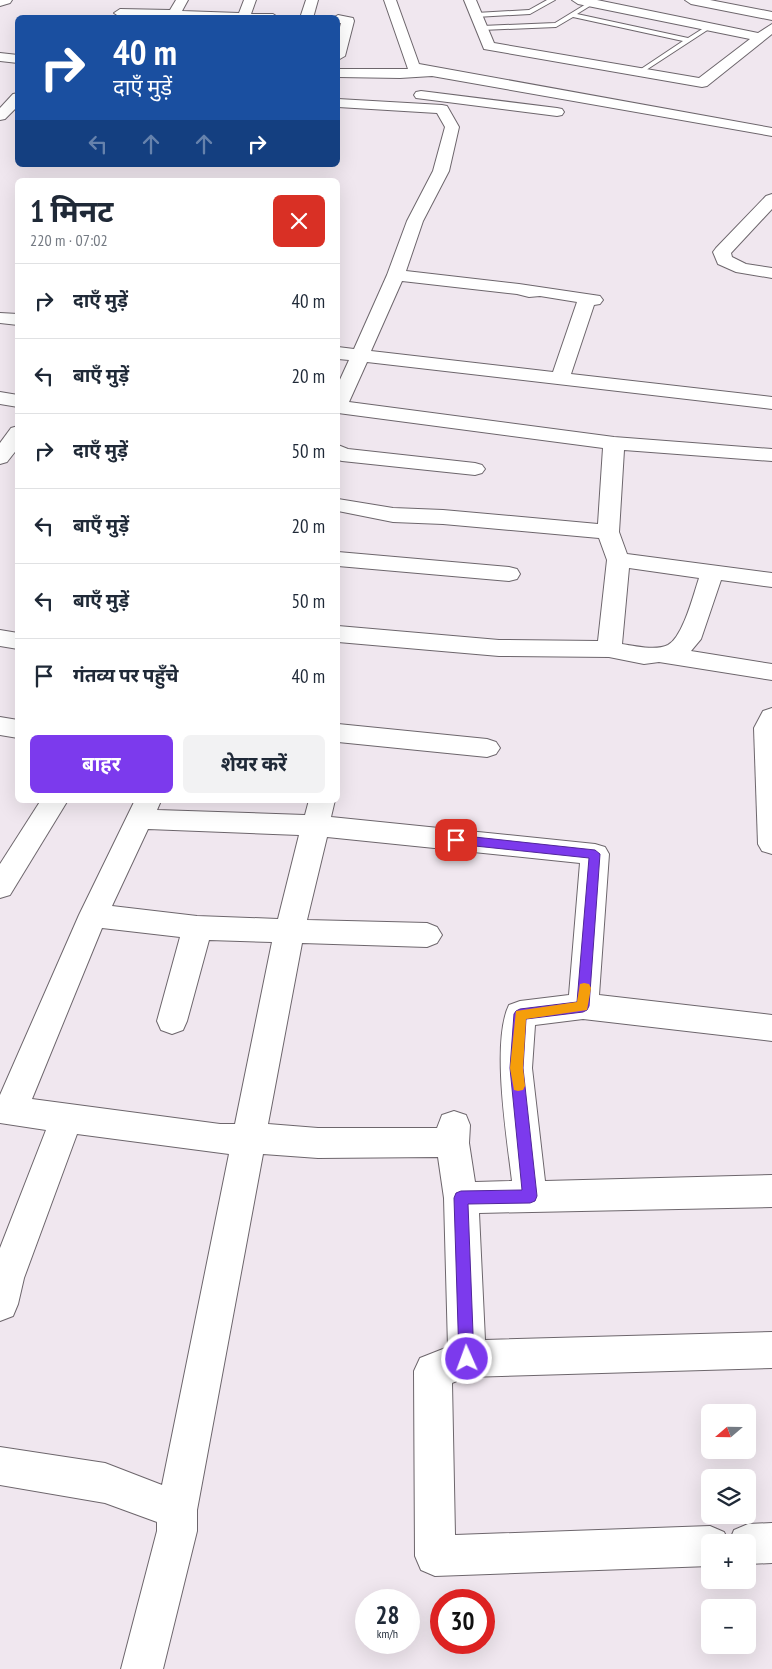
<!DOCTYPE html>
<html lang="hi">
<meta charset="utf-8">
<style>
body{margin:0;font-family:"PT Sans Narrow","Noto Sans Devanagari",sans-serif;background:#f2f2f3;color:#1f2937;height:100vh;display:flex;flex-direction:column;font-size:19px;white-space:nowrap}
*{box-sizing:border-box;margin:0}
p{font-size:16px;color:#747a83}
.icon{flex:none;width:28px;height:28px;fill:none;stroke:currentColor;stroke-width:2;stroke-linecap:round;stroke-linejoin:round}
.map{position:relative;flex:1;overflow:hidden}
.details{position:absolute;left:15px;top:178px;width:325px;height:625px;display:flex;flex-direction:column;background:#fff;border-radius:8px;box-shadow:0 5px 20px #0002}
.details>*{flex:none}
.banner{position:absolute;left:15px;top:15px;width:325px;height:152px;border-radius:8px;box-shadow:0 5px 20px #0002;background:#1a4fa0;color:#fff;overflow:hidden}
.needle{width:32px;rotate:250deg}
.tools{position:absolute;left:701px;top:1404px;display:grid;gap:10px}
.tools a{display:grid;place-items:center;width:55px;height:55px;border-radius:8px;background:#fff;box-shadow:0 5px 20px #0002;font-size:25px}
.speed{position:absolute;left:355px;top:1589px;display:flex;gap:10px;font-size:25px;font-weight:700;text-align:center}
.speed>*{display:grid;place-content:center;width:65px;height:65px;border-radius:50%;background:#fff;box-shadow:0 5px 20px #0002;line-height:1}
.speed small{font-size:12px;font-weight:400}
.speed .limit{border:8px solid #d22;background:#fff;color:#111}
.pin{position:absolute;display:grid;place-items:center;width:42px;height:42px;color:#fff;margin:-21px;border-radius:10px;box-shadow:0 2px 8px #0006}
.me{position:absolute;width:55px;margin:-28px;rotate:358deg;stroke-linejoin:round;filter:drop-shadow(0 0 4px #0008)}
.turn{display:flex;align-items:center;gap:18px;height:105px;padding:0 15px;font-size:22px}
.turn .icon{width:65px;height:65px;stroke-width:2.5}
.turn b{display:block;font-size:35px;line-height:42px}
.lanes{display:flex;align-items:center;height:48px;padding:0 15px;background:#0003;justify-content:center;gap:25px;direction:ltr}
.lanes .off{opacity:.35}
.round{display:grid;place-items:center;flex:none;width:52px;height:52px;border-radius:8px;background:#f2f2f3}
.summary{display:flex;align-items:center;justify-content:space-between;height:85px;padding:0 15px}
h1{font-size:30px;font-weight:700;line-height:38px}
.action{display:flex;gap:10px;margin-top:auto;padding:10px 15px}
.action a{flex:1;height:58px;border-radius:8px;background:#7c3aed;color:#fff;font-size:20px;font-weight:700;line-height:58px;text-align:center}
.action a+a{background:#f2f2f3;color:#1f2937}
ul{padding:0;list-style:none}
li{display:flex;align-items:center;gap:15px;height:75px;padding:0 15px;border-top:1px solid #e0e1e3}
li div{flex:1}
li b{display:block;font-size:19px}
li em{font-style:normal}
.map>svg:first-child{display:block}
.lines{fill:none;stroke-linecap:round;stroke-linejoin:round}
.lane-casing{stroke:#6d666c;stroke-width:2}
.street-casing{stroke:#6d666c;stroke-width:2}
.lane{fill:#fff;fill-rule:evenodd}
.street{fill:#fff;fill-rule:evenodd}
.route{fill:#7c3aed;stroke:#51269a}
.slow{fill:#f59e0b}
</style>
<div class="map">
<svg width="772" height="1669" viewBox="0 0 772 1669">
<rect width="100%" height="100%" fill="#f0e7ef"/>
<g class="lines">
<defs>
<g id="lane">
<polygon points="547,0 555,0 530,14 476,17 473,15 476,13 529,10"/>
<polygon points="591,1 594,3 593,4 577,14 688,38 707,26 712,27 640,74 638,73 638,71 683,41 573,17 556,27 482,30 479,28 482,26 555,23"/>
</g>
<g id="street">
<polygon points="0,0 12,0 10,3 0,6"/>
<polygon points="176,0 188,0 182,11 239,13 244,0 256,0 251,14 273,14 279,18 120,17 114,13 120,9 170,10"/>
<polygon points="306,0 318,0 313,18 300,18"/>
<polygon points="384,0 396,0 419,64 772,128 772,136 432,76 400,78 338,77 338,69 408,69"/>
<polygon points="464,0 476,0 494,43 699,78 750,39 578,4 572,0 597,0 758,33 772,24 772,34 707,86 702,87 484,49"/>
<polygon points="685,0 710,0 772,12 772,20 691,4"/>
<polygon points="338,15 353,18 354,21 345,56 338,60 338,35 341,23 338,23 338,18 333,18"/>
<polygon points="0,53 18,55 18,63 0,61"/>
<polygon points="421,91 557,108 562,109 564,112 562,115 557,116 416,98 414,95 416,92"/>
<polygon points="18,93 18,106 5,119 0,120 0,108 13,94"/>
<path d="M 338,99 L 442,105 L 447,106 L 459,127 L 449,171 L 423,221 L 406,271 L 519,284 L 600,296 L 603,300 L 600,304 L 594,305 L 571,374 L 772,397 L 772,409 L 367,362 L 349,402 L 614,437 L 772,449 L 772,461 L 624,450 L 619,532 L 627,554 L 772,573 L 772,587 L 721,580 L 701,639 L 691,651 L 772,664 L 772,680 L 659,662 L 644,664 L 609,657 L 499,656 L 338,642 L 338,626 L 499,640 L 598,641 L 607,560 L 599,538 L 443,524 L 393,522 L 338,511 L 338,499 L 393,508 L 443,510 L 598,524 L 603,448 L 338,413 L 338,384 L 349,360 L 338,359 L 338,347 L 354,349 L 387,275 L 407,221 L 433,171 L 445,127 L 437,113 L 338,107 ZM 402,281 L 517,294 L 529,297 L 540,296 L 577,302 L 553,372 L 371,351 ZM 629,568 L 699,578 C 694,593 683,637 668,645 C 656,651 635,646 622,644 Z"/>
<polygon points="772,194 772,209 731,253 732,257 746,264 772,268 772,278 736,272 718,264 713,252 716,248 766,196"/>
<polygon points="0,313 18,314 18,325 0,323"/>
<polygon points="0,392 18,395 18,407 0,404"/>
<polygon points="18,426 18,448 7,462 0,464 0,443 11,428"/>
<polygon points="338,445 348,449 475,463 482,465 485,469 482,473 475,475 342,461 338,460"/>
<polygon points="338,552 509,567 517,569 520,574 517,579 509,581 338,566"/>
<polygon points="0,630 18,633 18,649 0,646"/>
<polygon points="772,708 772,854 762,851 758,844 754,728 763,711"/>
<polygon points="0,717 18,720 18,738 0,735"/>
<polygon points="338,724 487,739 496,742 500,748 496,754 487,757 338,742"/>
<polygon points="41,800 68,800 10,895 0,898 0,864"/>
<path d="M 135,800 L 159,800 L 160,803 L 157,810 L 305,815 L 309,800 L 335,800 L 331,817 L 595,844 L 605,847 L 609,854 L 599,995 L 772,1015 L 772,1041 L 583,1019 L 535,1025 L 532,1068 L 545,1181 L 772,1175 L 772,1207 L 479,1213 L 485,1340 L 772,1332 L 772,1368 L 467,1377 L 452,1383 L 455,1535 L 710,1526 L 724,1532 L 729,1542 L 734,1530 L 748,1524 L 772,1523 L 772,1563 L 748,1564 L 748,1542 L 710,1542 L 710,1566 L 435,1576 L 421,1570 L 415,1556 L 414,1371 L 420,1358 L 448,1347 L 444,1198 L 438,1157 L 318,1158 L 263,1154 L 197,1510 L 197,1531 L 163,1669 L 121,1669 L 157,1531 L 157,1522 L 105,1503 L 0,1485 L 0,1447 L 105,1463 L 162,1485 L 229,1154 L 77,1134 L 24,1278 L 18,1304 L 13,1316 L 0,1321 L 0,1248 L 46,1130 L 0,1123 L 0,1095 L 79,915 ZM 148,829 L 299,835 L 278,919 L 197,916 L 112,906 ZM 327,837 L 580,863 L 569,995 L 520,1001 L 509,1005 C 491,1042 507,1138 512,1181 L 475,1182 L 469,1143 L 470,1125 L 466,1115 L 454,1111 L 442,1115 L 437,1128 L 318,1128 L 268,1124 L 302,943 L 427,947 L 437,943 L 442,935 L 437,927 L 427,923 L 307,920 ZM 102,928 L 180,937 L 157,1021 L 161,1030 L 172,1034 L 183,1030 L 187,1021 L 209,940 L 272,942 L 235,1124 L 220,1124 L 32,1099 Z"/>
</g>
</defs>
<use href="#lane" class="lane-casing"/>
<use href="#street" class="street-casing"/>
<use href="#lane" class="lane"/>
<use href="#street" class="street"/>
</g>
<polygon class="route" points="456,835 595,850 600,854 589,1006 587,1010 583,1012 526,1019 523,1068 537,1196 535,1201 530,1203 468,1204 474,1359 472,1365 467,1367 461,1365 459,1359 454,1198 456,1193 461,1191 522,1190 510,1068 514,1014 516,1011 520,1009 577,1002 589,858 456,844 450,840"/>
<polygon class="slow" points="584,983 589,984 591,988 587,1010 526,1019 523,1068 525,1086 523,1090 518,1091 514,1090 510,1068 516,1011 577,1002 580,984"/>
</svg>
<div class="tools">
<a><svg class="needle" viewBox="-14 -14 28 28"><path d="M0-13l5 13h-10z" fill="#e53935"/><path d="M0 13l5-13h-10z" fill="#747a83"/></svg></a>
<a><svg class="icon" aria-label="layers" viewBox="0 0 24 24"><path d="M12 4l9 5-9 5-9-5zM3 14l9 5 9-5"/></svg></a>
<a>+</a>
<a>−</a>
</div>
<div class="speed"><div>28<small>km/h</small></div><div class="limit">30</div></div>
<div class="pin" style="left:456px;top:840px;background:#d93025"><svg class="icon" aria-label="arrive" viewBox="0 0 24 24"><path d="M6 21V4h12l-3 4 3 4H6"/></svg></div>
<svg class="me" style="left:467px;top:1359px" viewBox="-20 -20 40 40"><circle r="17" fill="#7c3aed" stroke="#fff" stroke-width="3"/><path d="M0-11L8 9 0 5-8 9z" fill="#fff"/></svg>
<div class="banner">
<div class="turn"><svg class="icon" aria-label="right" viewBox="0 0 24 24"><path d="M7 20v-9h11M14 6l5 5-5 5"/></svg><div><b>40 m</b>दाएँ मुड़ें</div></div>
<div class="lanes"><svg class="icon off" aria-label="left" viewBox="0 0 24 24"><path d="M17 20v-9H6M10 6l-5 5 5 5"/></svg><svg class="icon off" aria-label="ahead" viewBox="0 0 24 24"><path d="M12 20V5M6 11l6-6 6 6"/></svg><svg class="icon off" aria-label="ahead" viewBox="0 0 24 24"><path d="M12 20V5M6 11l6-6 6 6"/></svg><svg class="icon" aria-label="right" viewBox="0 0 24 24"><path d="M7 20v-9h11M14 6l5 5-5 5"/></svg></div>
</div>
<section class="details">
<div class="summary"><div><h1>1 मिनट</h1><p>220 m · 07:02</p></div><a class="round" style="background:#d93025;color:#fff"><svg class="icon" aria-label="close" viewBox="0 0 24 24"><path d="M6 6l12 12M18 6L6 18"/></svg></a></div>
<ul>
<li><svg class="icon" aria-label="right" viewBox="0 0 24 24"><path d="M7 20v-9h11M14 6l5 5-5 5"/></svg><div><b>दाएँ मुड़ें</b></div><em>40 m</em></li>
<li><svg class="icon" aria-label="left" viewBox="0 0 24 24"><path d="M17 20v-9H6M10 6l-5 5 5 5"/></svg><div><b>बाएँ मुड़ें</b></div><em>20 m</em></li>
<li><svg class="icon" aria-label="right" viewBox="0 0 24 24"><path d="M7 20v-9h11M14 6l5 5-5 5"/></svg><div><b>दाएँ मुड़ें</b></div><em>50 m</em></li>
<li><svg class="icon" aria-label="left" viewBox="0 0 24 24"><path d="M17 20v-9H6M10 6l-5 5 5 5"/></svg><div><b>बाएँ मुड़ें</b></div><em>20 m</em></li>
<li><svg class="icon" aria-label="left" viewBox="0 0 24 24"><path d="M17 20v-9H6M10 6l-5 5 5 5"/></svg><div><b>बाएँ मुड़ें</b></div><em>50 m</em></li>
<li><svg class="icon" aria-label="arrive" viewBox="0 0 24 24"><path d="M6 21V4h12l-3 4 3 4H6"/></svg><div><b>गंतव्य पर पहुँचे</b></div><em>40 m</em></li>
</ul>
<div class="action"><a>बाहर</a><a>शेयर करें</a></div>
</section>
</div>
